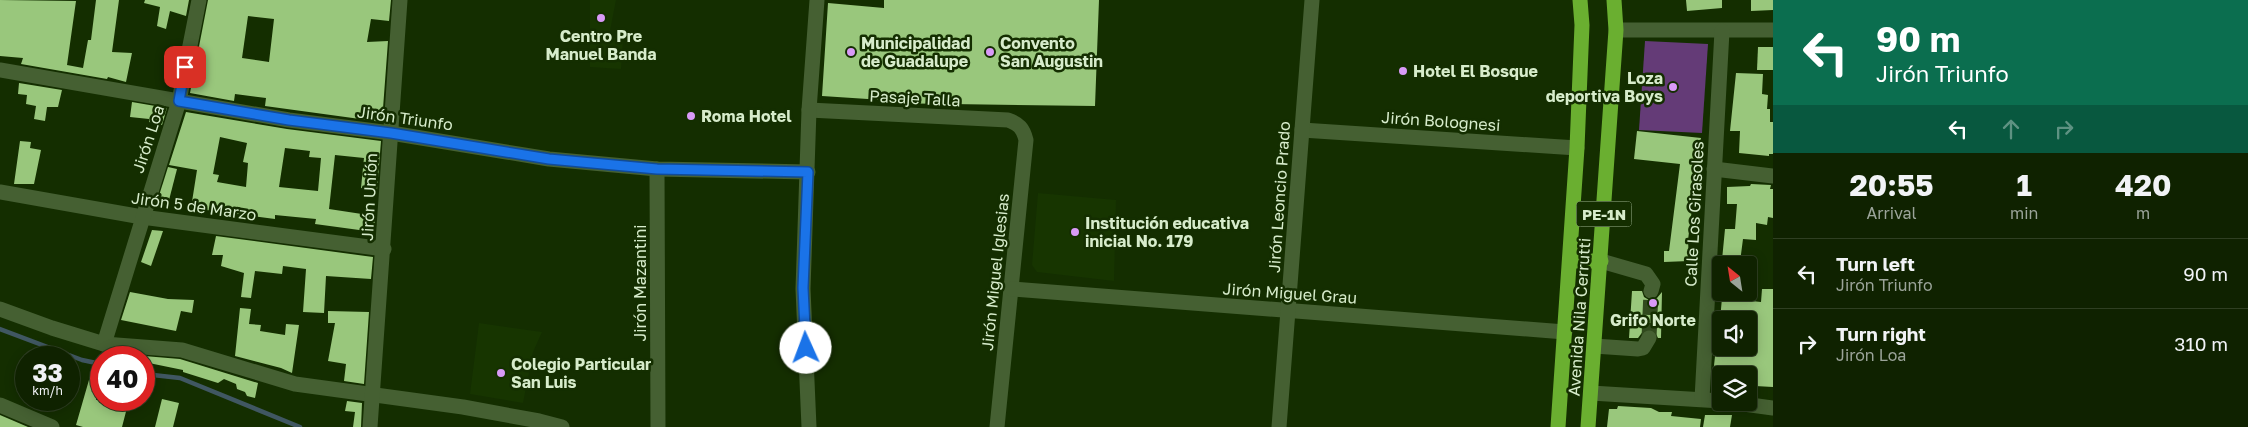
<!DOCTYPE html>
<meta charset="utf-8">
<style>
body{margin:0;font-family:"Golos Text",sans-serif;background:#1d2f0f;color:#f1f3f6;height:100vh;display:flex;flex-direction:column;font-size:19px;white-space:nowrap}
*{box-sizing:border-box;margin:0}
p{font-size:16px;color:#9ba499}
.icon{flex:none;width:28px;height:28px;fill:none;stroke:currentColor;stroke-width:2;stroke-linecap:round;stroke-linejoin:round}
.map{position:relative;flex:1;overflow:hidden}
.drawer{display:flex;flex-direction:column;background:#0f2200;width:475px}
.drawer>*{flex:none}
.hud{background:#0b6e4f;color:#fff;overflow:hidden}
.needle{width:32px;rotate:330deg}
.tools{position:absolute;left:1712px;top:256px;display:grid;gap:10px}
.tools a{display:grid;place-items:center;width:45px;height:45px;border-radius:5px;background:#0f2200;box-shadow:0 2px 12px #0003,0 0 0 1px #2f3f22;font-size:25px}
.speed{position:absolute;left:15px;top:346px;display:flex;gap:10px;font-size:25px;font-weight:700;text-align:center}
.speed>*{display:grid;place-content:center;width:65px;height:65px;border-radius:50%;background:#0f2200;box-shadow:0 2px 12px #0003,0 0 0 1px #2f3f22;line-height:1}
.speed small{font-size:12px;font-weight:400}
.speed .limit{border:8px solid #d22;background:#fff;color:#111}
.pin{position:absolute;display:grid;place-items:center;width:42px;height:42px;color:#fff;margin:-21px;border-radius:10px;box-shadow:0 2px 8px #0006}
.me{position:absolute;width:55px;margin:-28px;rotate:358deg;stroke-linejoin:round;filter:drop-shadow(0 0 4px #0008)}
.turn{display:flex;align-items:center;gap:18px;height:105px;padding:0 20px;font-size:22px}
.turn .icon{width:65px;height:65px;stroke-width:2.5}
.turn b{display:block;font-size:35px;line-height:42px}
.lanes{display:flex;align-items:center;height:48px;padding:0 20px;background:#0003;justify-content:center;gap:25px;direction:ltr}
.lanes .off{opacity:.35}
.eta{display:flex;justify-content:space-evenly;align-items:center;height:85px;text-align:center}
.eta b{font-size:30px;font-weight:700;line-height:35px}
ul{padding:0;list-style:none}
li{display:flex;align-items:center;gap:15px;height:70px;padding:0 20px;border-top:1px solid #2f3f22}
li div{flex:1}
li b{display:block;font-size:19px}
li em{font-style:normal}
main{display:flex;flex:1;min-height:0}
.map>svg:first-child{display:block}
.built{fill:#173500}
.green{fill:#643b77}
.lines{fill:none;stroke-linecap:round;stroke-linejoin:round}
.stream{stroke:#405762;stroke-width:4.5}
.building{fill:#99c77c;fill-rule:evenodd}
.minor-tunnel{stroke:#314a1e;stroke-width:15;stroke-dasharray:15 8;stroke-linecap:butt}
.minor{stroke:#456032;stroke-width:15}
.highway{stroke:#6aaf30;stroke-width:15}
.route-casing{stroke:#114b97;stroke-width:12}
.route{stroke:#1a73e8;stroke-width:9}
.poi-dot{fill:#d99af7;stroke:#142e00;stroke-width:2}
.labels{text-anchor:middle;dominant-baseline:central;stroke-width:5;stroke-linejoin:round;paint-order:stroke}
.shield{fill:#142e00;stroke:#9cb38e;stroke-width:1}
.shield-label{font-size:15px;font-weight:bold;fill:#d7eccb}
.poi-label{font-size:16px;font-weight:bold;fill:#d7eccb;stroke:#142e00;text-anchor:start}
.street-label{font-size:16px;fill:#d7eccb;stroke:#142e00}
</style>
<main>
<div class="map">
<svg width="1773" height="427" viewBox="0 0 1773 427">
<rect width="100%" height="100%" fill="#142e00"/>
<g class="built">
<polygon points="590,0 616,0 609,36 623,40 621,69 590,67"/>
<polygon points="1038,193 1116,200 1114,281 1037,272 1032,265"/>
<polygon points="479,323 542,332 533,352 523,403 470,394"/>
</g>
<polygon class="green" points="1645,41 1708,44 1702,133 1639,130"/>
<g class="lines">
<g class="stream">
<polyline points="0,329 82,360 101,364"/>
<polyline points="144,374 180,378 300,427"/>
</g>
</g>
<g class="building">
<polygon points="0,0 76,1 67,65 83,68 88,40 91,40 96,0 119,0 112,52 132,53 126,82 108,77 107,79 21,64 23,58 0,56"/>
<polygon points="145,0 189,0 186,16 170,11 166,29 157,26 160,7 144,3"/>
<path d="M 208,0 L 391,0 L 389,21 L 371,19 L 367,42 L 388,41 L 382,122 L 265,106 L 266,98 L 235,94 L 234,101 L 190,93 ZM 248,16 L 274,19 L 269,62 L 242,58 Z"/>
<polygon points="884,0 1099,0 1095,106 883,103 883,100 822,96 828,3 884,8"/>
<polygon points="1686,0 1722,0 1722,8 1687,11"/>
<polygon points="1751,0 1773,0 1773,10 1751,11"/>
<polygon points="1758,47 1773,47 1773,70 1757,70"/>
<polygon points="1736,73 1763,74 1762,94 1768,95 1767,109 1770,109 1770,122 1773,122 1773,154 1769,154 1769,156 1739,153 1740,131 1730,131"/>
<polygon points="19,83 62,90 58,107 47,107 45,121 34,119 36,106 26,104 27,95 18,94"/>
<polygon points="132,102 167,108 162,125 149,122 149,119 130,117"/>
<path d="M 186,112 L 287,129 L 381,141 L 377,190 L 361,188 L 364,158 L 335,155 L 329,209 L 375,216 L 374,232 L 315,224 L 316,219 L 275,215 L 275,219 L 191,208 L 197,170 L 169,165 ZM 220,137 L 247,143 L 243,162 L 248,163 L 246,187 L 217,182 L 219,175 L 213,174 ZM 285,148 L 310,151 L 309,157 L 321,158 L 318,191 L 279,187 Z"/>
<polygon points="1637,131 1701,138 1688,240 1689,261 1664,262 1664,251 1669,251 1680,164 1634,159"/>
<polygon points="20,141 31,142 30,148 41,150 34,184 14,184"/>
<polygon points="168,167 177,169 168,204 157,202"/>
<polygon points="1751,184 1771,185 1770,189 1773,189 1773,218 1768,217 1767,225 1756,223 1756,240 1743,239 1740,262 1722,260 1725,229 1735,229 1737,204 1727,204 1727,187 1750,186"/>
<polygon points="152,230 163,231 151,266 141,262"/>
<polygon points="216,236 373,257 371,279 326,276 324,313 303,312 306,269 283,266 282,274 255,271 251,298 241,297 244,273 221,266 223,255 212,255"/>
<polygon points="1762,289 1773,289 1773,387 1755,386 1756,375 1713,375 1716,347 1749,350 1749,320 1720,320 1722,298 1761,302"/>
<polygon points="1632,291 1642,291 1644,297 1649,300 1657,298 1662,292 1661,338 1658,338 1654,330 1650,329 1644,330 1638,338 1629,338"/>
<polygon points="130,292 168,299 194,300 192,313 181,311 176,331 121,320"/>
<polygon points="240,308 251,309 249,324 261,325 260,331 285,335 286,324 299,325 292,373 281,368 235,356"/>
<polygon points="328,311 369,312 364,384 344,381 346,364 328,361 335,323 328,323"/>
<polygon points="144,356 180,359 258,383 255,398 247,396 245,392 237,389 236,384 224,379 218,383 183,372 183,370 144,362"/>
<polygon points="91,373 101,377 96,400 129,400 122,427 83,427 76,425"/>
<polygon points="162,399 179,403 173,427 155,427"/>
<polygon points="347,401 362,403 361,427 353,427 355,412 345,411"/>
<polygon points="1618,406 1651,408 1659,412 1672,412 1671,416 1701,419 1700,427 1607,427 1609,409 1617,409"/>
<polygon points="0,415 28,427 0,427"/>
<polygon points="1705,415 1732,415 1730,427 1703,427"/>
</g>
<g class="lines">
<polyline class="minor-tunnel" points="1649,338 1651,291"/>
<g class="minor">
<polyline points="1616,30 1773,30"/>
<polyline points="0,70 289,120 391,133 549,159 657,169 808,172"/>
<path d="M 809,110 L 1008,120 C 1019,124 1023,128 1026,140 L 997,427"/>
<polyline points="1302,130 1577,148"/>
<polyline points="657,169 658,427"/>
<polyline points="1714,169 1773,176"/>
<polyline points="0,192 142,217 384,249"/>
<polyline points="1601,261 1646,274 1653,284 1651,291"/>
<polyline points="1012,289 1565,332"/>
<polyline points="0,309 52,328 104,344 182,350 295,384 463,407 539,421 562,427"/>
<polyline points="104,344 179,101 199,0"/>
<polyline points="1594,346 1638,349 1643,348 1649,338"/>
<polyline points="1591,393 1721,401"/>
<polyline points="1702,399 1722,31"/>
<polyline points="1729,402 1773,408"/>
<polyline points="0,405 52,427"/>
<polyline points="370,427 400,0"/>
<polyline points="809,427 803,289 809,110 817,0"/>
<polyline points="1279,427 1312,0"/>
</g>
<g class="highway">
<polyline points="1570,261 1601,261"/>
<polyline points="1558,427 1577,148 1582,25 1580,0"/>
<polyline points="1588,427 1616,30 1614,0"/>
</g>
</g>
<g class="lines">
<defs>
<polyline id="route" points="185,67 179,101 289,120 391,133 549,159 657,169 808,172 803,288 806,348"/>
</defs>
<use href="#route" class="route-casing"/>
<use href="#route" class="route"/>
</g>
<g class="poi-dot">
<circle cx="601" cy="18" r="5"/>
<circle cx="851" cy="52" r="5"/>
<circle cx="990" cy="52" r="5"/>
<circle cx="1403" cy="71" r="5"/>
<circle cx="1673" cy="87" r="5"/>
<circle cx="691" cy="116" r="5"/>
<circle cx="1075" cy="232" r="5"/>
<circle cx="1653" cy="303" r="5"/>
<circle cx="501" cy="373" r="5"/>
</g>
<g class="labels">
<rect class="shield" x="1576.5" y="201.5" width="55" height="25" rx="4"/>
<g class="shield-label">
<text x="1604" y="214">PE-1N</text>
</g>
<g class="poi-label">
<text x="601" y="36" text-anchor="middle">Centro Pre<tspan x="601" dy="18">Manuel Banda</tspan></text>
<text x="861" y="43">Municipalidad<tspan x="861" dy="18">de Guadalupe</tspan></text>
<text x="1000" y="43">Convento<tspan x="1000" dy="18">San Augustin</tspan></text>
<text x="1413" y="71">Hotel El Bosque</text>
<text x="1663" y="78" text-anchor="end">Loza<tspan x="1663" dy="18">deportiva Boys</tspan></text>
<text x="701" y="116">Roma Hotel</text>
<text x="1085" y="223">Institución educativa<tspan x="1085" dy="18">inicial No. 179</tspan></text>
<text x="1653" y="320" text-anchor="middle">Grifo Norte</text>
<text x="511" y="364">Colegio Particular<tspan x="511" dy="18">San Luis</tspan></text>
</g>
<g class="street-label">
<text transform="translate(915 98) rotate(3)">Pasaje Talla</text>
<text transform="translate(405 118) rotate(8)">Jirón Triunfo</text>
<text transform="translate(1441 121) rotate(4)">Jirón Bolognesi</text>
<text transform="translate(148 139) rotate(-72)">Jirón Loa</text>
<text transform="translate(369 197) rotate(-87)">Jirón Unión</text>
<text transform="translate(1279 197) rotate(-86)">Jirón Leoncio Prado</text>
<text transform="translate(194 206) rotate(8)">Jirón 5 de Marzo</text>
<text transform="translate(1694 214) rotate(-87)">Calle Los Girasoles</text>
<text transform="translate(995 272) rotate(-84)">Jirón Miguel Iglesias</text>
<text transform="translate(640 283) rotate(-90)">Jirón Mazantini</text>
<text transform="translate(1290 293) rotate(4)">Jirón Miguel Grau</text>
<text transform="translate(1579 317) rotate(-86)">Avenida Nila Cerrutti</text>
</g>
</g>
</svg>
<div class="tools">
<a><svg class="needle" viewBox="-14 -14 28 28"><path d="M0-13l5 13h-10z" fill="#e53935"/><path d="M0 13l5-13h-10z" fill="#9ba499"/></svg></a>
<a><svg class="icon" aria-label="sound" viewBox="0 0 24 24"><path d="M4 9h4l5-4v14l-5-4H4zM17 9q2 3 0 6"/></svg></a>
<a><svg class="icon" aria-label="layers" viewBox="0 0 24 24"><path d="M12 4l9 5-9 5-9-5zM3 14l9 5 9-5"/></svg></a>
</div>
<div class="speed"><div>33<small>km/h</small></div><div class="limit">40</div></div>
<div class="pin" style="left:185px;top:67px;background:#d93025"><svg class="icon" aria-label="arrive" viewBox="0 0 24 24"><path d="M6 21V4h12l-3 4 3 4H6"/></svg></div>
<svg class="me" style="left:806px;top:348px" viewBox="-20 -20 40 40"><circle r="19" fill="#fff"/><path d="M0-13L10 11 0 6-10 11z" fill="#1a73e8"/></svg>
</div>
<section class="drawer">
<div class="hud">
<div class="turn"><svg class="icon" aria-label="left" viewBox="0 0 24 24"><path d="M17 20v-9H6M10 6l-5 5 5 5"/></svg><div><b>90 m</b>Jirón Triunfo</div></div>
<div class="lanes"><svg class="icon" aria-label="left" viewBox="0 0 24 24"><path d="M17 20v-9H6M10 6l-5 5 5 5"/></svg><svg class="icon off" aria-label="ahead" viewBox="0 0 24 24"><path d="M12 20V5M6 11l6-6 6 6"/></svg><svg class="icon off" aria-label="right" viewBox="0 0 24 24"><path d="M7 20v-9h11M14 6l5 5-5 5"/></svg></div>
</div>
<div class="eta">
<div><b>20:55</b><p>Arrival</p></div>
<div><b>1</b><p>min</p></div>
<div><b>420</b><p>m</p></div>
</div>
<ul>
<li><svg class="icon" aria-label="left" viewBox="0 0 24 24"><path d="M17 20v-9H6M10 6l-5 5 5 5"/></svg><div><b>Turn left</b><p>Jirón Triunfo</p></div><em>90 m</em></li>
<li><svg class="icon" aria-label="right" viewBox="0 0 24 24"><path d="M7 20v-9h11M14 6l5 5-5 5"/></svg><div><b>Turn right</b><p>Jirón Loa</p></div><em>310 m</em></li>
</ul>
</section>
</main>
